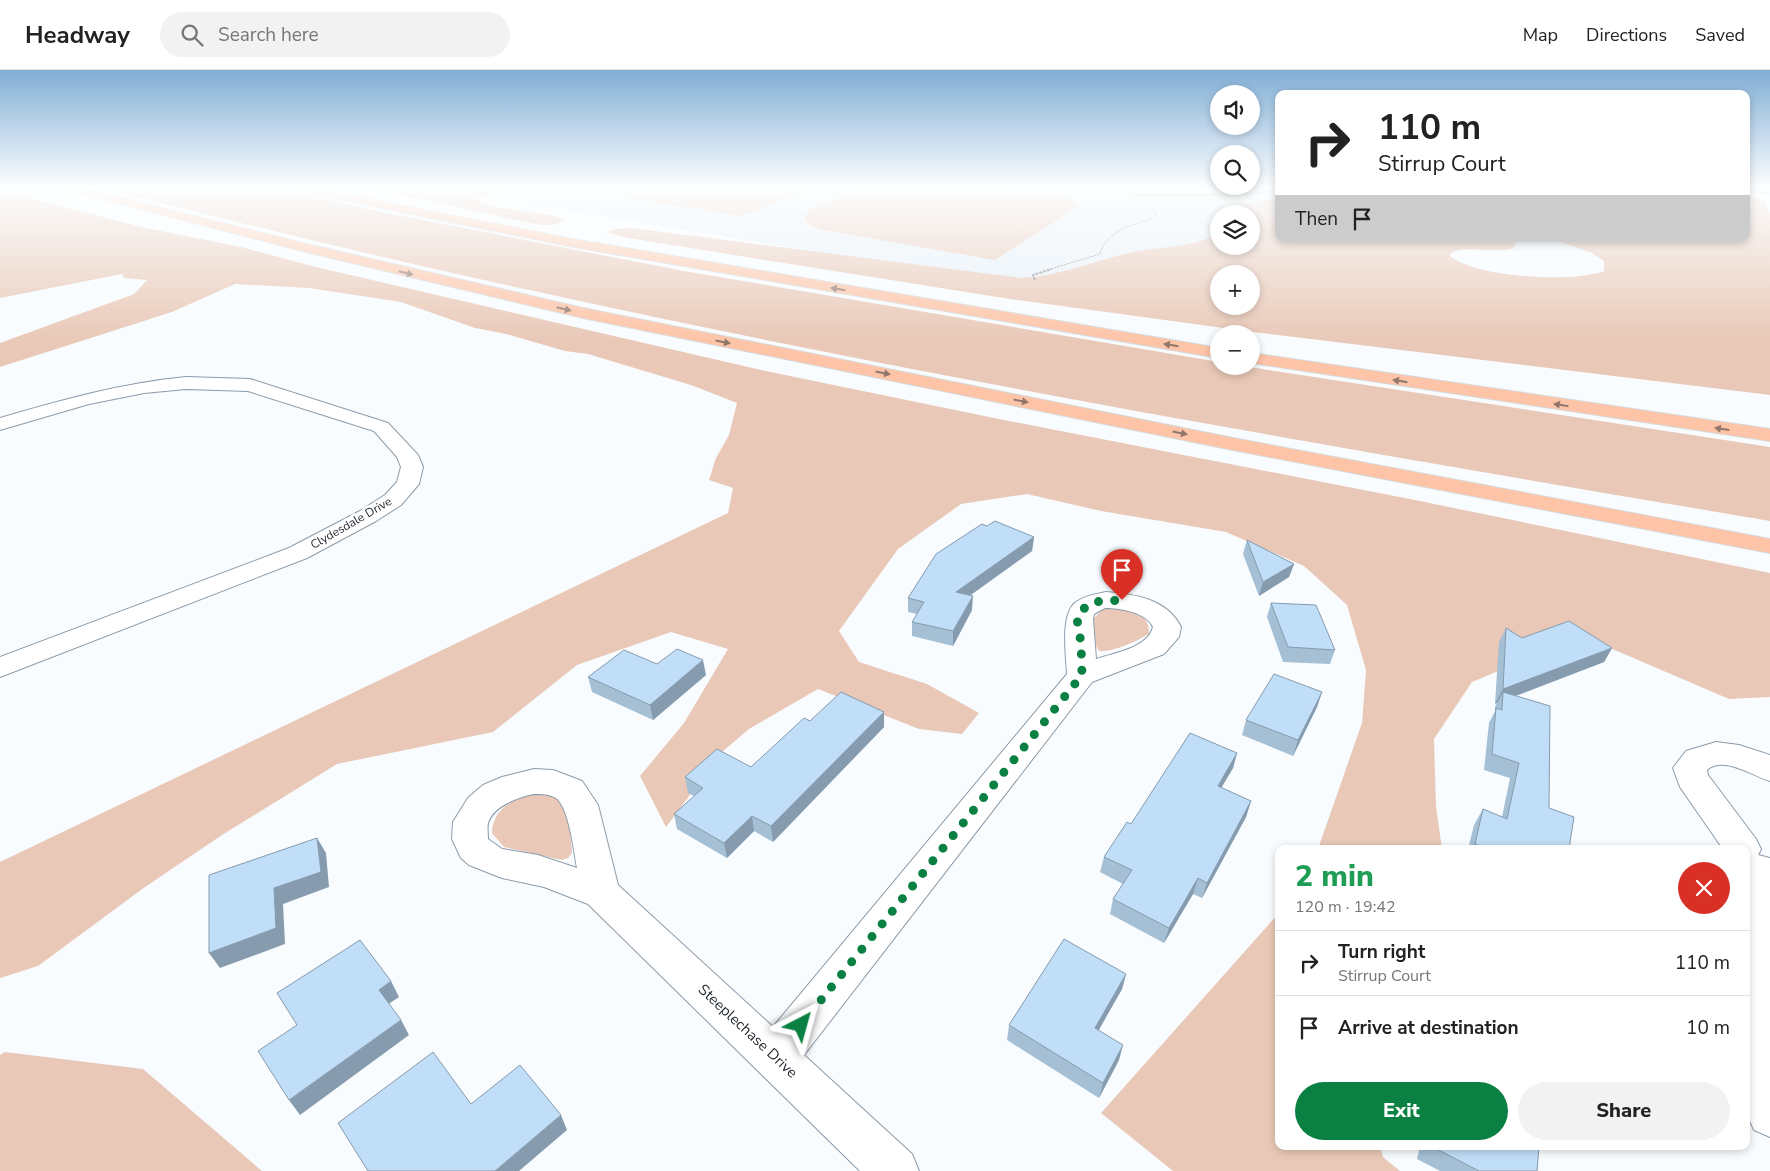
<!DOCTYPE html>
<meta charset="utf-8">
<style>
body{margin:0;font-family:"Nunito Sans",sans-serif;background:#f2f2f2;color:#222;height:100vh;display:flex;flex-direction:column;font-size:19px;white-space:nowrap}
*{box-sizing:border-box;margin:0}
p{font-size:16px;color:#767676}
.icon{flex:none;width:28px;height:28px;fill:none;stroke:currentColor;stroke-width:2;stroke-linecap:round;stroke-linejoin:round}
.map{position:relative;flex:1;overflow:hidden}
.details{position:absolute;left:1275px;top:775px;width:475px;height:305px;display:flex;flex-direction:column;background:#fff;border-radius:10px;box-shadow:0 2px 8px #0003}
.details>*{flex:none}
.guide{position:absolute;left:1275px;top:20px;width:475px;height:152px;border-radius:10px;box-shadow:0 2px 8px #0003;background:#fff;color:#222;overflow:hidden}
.tools{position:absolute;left:1210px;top:15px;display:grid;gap:10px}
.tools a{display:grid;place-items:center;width:50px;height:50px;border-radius:50%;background:#fff;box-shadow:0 2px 8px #0003;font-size:25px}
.pin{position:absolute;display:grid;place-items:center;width:42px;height:42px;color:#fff;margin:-51px -21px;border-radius:50% 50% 50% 0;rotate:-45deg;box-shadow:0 0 5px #0007}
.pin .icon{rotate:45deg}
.me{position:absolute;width:55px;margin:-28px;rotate:39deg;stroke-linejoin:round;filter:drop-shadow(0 0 4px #0008)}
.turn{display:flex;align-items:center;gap:18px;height:105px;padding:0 20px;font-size:22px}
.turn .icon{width:65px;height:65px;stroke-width:2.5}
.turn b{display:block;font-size:35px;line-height:42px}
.then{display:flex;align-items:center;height:48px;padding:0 20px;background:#0003;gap:10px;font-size:19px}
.round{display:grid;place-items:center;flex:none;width:52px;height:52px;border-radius:26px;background:#f2f2f2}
.summary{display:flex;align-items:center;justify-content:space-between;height:85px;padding:0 20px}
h1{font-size:30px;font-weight:800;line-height:38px;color:#1e9e55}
.button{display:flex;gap:10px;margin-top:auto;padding:10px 20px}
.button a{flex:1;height:58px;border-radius:30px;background:#0b8043;color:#fff;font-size:20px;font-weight:800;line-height:58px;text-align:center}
.button a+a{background:#f2f2f2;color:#222}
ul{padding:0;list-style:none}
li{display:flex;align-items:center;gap:15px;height:65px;padding:0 20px;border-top:1px solid #e0e0e0}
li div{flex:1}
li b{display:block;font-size:19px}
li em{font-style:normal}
header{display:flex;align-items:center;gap:30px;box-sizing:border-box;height:70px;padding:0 25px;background:#fff;border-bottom:1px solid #e0e0e0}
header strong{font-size:24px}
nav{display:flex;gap:28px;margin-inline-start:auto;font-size:18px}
.search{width:350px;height:45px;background:#f2f2f2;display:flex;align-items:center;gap:12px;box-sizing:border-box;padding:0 18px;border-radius:28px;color:#767676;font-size:19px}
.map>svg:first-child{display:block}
.built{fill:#e7f0f8;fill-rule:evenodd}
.green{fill:#e9c8b7;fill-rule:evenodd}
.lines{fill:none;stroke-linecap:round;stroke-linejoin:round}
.service-casing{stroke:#8b9ba9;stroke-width:3}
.minor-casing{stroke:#8b9ba9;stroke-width:2}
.motorway-casing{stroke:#d8d9da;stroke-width:2}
.path-far1{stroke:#91969b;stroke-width:1;stroke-dasharray:2.5 1;stroke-linecap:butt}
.path{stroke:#91969b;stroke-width:2;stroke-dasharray:3 1;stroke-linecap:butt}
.service{fill:#fff;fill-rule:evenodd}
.minor{fill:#fff;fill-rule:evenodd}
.motorway{fill:#fdc4a7;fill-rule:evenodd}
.wall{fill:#a5bfd4}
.shaded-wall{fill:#869bad}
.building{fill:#c0def7;stroke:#869bad}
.oneway{fill:#92786c}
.route{stroke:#0b8043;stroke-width:9;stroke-dasharray:0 16.2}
.labels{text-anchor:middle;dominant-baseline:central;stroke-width:5;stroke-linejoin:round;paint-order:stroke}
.street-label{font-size:12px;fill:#262c32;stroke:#fff}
.near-street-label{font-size:15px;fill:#262c32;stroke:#fff}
</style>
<header>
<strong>Headway</strong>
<div class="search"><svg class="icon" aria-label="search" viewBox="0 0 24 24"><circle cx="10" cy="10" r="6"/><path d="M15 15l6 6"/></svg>Search here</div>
<nav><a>Map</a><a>Directions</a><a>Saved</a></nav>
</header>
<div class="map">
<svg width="1770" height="1101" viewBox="0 0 1770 1101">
<rect width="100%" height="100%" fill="#f8fcff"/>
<path class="built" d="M 431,118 L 1279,118 L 1279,169 L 1251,204 L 1219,204 L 1068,223 ZM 1219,144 L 1251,144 L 1251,176 L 1219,176 Z"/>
<g class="green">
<path d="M 101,118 L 274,118 L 392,144 L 684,201 L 1219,292 L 1219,296 L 1243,296 L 1770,377 L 1770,451 C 1357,381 943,311 534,221 C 389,190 245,154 101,118 Z"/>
<path d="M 367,118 L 514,118 L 477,128 C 487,141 548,141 566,150 L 553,155 L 540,155 Z"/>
<polygon points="656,118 812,118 742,146 626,128"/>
<polygon points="862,118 988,118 1068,128 1081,135 995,190 823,160 809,155 804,148 808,141"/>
<polygon points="0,120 141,157 241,177 316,197 761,300 999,349 1415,430 1770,503 1770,627 1729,629 1582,566 1472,612 1434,669 1436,737 1442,779 1318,779 1362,653 1366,600 1347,535 1304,496 1226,462 1101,441 1027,424 961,434 898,479 839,561 859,592 927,614 979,643 962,664 919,659 818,619 749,659 722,682 666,757 640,706 684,653 728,579 671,562 577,595 493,662 337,694 222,765 145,817 38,896 0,908 0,792 728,443 733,418 709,410 716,388 729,365 737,333 691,315 588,284 565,281 506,264 475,258 401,232 309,218 235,214 172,242 0,297 0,273 134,224 147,210 124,208 122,204 0,228"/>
<path d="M 1746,124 L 1764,130 L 1770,144 L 1770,325 L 1253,262 L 1010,229 L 628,168 L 606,162 L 617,159 L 632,158 L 1021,208 C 1061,206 1095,190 1134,182 C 1157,176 1202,179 1219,160 L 1219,176 L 1251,176 L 1251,144 L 1227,144 L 1227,141 L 1233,137 L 1279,128 L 1279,169 L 1515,169 L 1517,171 L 1513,178 C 1495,185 1461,173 1449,185 C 1474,208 1573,213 1604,201 L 1604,191 L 1590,182 L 1552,169 L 1746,169 ZM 1219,204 L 1251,204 L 1251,236 L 1219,236 Z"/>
<path d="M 1111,538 C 1127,538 1150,543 1149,563 C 1142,570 1110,583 1099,581 L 1096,576 L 1093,549 L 1102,540 Z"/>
<path d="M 545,723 L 563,732 C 568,749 571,765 572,783 L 568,788 L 562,790 L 504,777 L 492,763 C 492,736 521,724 545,723 Z"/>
<polygon points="1279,843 1279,1076 1380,1076 1383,1087 1400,1101 1173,1101 1101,1043"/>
<polygon points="5,982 143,999 262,1101 0,1101 0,985"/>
</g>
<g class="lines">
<defs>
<g id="service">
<polygon points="1129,118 1135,118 1137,120 1279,118 1279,120 1235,124 1135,124"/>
<polygon points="1746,118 1770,119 1770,123 1746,120"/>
</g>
<g id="minor">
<path d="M 186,307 L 250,309 L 388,353 L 418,385 L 423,397 L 419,414 L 401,435 L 376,451 L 307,488 L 0,607 L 0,587 L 289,478 L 360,441 L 385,425 L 397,412 L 401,397 L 397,387 L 374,361 L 248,321 L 186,319 L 144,323 L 89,334 L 0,360 L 0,348 C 62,330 122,313 186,307 Z"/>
<path d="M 1106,522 C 1135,524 1167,529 1181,557 L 1179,567 L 1164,584 L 1092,612 L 804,985 L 912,1084 L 919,1101 L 860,1101 L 588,834 L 544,817 L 502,808 L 469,795 L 461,788 L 452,769 L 453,752 L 468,728 L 483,715 L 502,707 L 534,699 L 553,700 L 582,711 L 598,735 L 618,815 L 773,957 L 1067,604 C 1066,585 1060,543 1076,532 C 1084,526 1096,524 1106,522 ZM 1105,538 C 1120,538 1146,542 1153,557 C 1148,578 1114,583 1096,589 L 1093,549 L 1094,544 ZM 534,724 C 542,724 549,724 556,728 C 569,737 574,782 577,798 L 538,785 L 502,779 L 488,769 C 488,764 487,758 488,753 C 493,736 519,727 534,724 Z"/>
<path d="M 1716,672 L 1739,675 L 1770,685 L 1770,711 C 1753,706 1723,685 1707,700 L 1708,705 L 1756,769 L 1761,779 L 1758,785 L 1770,788 L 1770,1067 L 1754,1060 L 1747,1044 L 1746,779 L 1723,779 L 1680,717 L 1673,698 L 1686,681 Z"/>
</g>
<g id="motorway">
<polygon points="64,118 83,118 307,174 583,238 1233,368 1770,469 1770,483 1233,380 583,248 306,182 66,120"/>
<polygon points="293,118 314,118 573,169 1219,278 1219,288 573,177 298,121"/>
<polygon points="1251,283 1770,359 1770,371 1251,293"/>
</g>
</defs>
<use href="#service" class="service-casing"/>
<use href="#minor" class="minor-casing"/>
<use href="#motorway" class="motorway-casing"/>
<g class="path-far1">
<polyline points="1086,118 1114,121"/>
<path d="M 1047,200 L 1100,184 C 1108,159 1131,156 1153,148 L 1156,145 L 1153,139"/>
</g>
<polyline class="path" points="1035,210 1033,205 1052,199"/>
<use href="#service" class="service"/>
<use href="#minor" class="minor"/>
<use href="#motorway" class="motorway"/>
</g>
<g class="wall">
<polygon points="987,456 1034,467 1032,481 971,525 972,540 953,576 912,566 912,552 917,544 908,542 908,528"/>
<polygon points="1247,470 1294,494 1289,507 1259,526 1243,484"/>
<polygon points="1271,533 1335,580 1330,594 1283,592 1267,547"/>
<polygon points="1506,558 1522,568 1612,578 1604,592 1516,626 1549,738 1569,779 1468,779 1474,755 1483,739 1502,747 1510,708 1484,700 1489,653 1495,641 1495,637 1497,633 1495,634 1499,572"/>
<polygon points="657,594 706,605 653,650 592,622 588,607"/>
<polygon points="1322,622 1317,637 1293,686 1242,665 1246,650"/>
<polygon points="810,651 884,657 773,772 754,761 727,788 677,759 674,744 694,726 688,723 685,707 751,697"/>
<polygon points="1237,683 1233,698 1221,718 1251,731 1246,747 1202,828 1193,824 1164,873 1110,844 1113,829 1123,814 1100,802 1104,787 1131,754"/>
<polygon points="1126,904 1122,919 1099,960 1119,990 1099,1028 1007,970 1009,955"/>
<polygon points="1420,1076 1541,1076 1539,1079 1537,1101 1440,1101 1417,1089"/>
</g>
<g class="shaded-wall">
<polygon points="1034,467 1032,481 955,536 956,522"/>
<polygon points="1294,494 1289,507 1259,526 1263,512"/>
<polygon points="973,526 972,540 953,576 953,561"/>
<polygon points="1612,578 1604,592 1502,631 1503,622 1497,633 1495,634 1503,619"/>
<polygon points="703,590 706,605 653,650 650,635"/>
<polygon points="1322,622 1317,637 1293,686 1298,670"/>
<polygon points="884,642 884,657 773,772 771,756"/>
<polygon points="1237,683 1233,698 1213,732 1218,716"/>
<polygon points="1251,731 1246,747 1202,828 1207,813"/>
<polygon points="752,746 754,761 727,788 724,773"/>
<polygon points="317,768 326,783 329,817 283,834 285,874 220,898 209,883 274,818"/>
<polygon points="1198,808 1193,824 1164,873 1169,858"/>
<polygon points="1126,904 1122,919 1091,973 1095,958"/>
<polygon points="391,911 399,927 387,935 379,920"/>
<polygon points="401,950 409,965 300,1045 289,1030"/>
<polygon points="1123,975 1119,990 1099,1028 1103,1013"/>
<polygon points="561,1045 567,1060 519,1101 495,1101"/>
</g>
<g class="building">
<polygon points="995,451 1034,467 956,522 973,526 953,561 912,552 924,532 908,528 936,484 982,454 987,456"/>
<polygon points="1247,470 1294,494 1263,512"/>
<polygon points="1271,533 1316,535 1335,580 1288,577"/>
<polygon points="1569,551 1612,578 1503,619 1506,558 1522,568"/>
<polygon points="677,579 703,590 650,635 588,607 624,580 657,594"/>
<polygon points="1274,604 1322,622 1298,670 1246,650"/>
<polygon points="841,622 884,642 771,756 752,746 724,773 674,744 703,718 685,707 717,679 751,697 804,648 810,651"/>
<polygon points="1503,622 1550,636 1549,738 1574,747 1569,779 1488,779 1475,774 1483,739 1507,749 1519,693 1492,684 1496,638 1502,640"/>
<polygon points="1190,663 1237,683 1218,716 1251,731 1207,813 1198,808 1169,858 1113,829 1132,800 1104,787 1127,752 1131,754"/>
<polygon points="317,768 321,802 274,818 276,858 209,883 209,805"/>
<polygon points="1064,869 1126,904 1095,958 1123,975 1103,1013 1009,955"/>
<polygon points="360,870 391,911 379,920 401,950 289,1030 258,981 297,955 277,923"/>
<polygon points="433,982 471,1034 520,995 561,1045 495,1101 368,1101 338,1053"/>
<polygon points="1431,1076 1539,1076 1537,1101 1479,1101"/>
</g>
<defs><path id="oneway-solid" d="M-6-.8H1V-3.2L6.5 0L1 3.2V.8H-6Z" transform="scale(1.25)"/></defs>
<g class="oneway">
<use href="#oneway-solid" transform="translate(406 203) rotate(14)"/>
<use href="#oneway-solid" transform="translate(838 219) rotate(-171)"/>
<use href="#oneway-solid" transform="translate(564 239) rotate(13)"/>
<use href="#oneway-solid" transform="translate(723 272) rotate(11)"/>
<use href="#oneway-solid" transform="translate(1171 275) rotate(-171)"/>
<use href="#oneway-solid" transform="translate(883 303) rotate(11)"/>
<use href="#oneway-solid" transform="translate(1400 311) rotate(-171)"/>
<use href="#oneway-solid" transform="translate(1021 331) rotate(11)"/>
<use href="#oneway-solid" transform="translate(1561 335) rotate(-171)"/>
<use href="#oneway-solid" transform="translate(1722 359) rotate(-172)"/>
<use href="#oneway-solid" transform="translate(1180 363) rotate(11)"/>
</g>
<linearGradient id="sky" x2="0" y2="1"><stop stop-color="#81aed6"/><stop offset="0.43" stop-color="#fcfeff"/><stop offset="1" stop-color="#fcfeff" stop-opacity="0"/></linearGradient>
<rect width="1770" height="272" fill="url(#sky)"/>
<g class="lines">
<polyline class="route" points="801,955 1082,605 1081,573 1077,549 1082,540 1093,532 1122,530"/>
</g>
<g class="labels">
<g class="street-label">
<text transform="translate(351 453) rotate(-30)">Clydesdale Drive</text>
</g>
<g class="near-street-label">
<text transform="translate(748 961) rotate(43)">Steeplechase Drive</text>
</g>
</g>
</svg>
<div class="tools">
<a><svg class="icon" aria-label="sound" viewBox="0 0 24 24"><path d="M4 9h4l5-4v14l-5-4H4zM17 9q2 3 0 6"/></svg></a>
<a><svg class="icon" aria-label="search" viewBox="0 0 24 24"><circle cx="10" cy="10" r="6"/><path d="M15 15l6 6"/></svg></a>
<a><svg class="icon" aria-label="layers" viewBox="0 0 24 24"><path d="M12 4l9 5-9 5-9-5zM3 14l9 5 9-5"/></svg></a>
<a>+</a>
<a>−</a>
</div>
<div class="pin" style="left:1122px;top:530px;background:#d93025"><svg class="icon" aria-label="arrive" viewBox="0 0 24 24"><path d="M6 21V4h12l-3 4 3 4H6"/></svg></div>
<svg class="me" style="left:801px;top:955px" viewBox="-20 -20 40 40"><path d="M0-17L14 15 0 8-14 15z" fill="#0b8043" stroke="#fff" stroke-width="4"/></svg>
<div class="guide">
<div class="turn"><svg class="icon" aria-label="right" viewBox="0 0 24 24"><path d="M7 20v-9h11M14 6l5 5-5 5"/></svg><div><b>110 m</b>Stirrup Court</div></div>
<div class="then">Then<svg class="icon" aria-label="arrive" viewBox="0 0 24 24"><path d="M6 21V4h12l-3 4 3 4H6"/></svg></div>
</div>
<section class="details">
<div class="summary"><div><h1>2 min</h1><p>120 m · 19:42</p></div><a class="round" style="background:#d93025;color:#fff"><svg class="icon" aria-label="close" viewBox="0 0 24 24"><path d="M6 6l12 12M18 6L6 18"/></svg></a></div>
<ul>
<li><svg class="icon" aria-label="right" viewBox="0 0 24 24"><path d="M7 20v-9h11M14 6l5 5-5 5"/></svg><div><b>Turn right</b><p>Stirrup Court</p></div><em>110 m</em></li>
<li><svg class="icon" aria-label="arrive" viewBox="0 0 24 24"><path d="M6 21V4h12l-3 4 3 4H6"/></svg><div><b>Arrive at destination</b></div><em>10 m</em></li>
</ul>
<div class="button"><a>Exit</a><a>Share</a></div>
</section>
</div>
